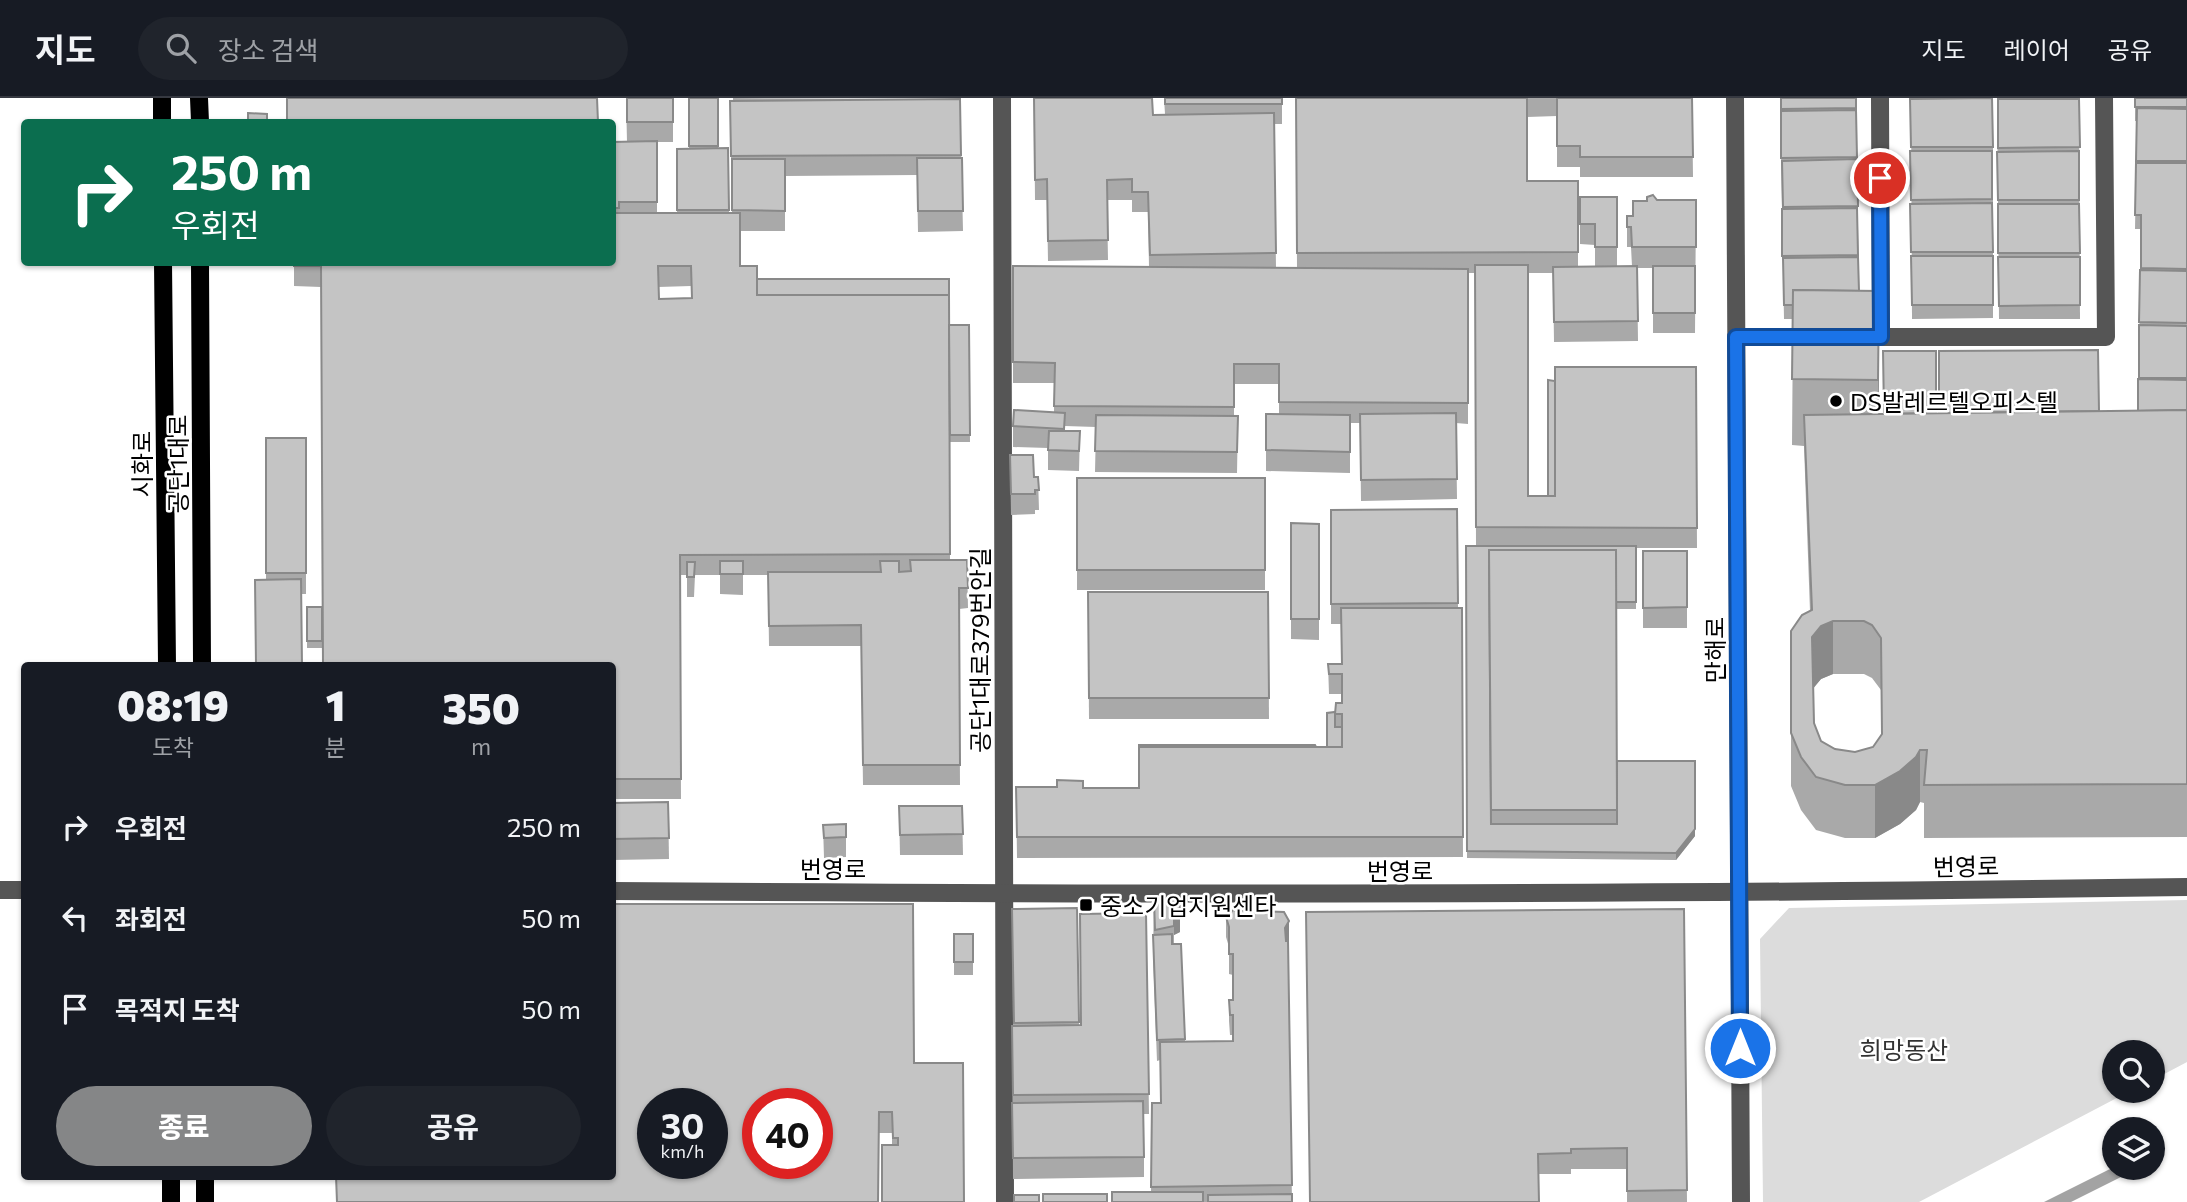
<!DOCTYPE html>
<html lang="ko">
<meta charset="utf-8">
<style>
body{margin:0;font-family:Commissioner,"Noto Sans KR",sans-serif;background:#20242c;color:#f1f3f6;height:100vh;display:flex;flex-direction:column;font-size:26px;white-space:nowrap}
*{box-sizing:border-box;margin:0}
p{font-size:23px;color:#9ea1a6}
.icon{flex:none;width:38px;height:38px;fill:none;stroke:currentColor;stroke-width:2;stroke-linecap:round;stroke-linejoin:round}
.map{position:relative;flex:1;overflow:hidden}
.side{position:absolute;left:21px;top:564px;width:595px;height:518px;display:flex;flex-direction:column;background:#171b24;border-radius:7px;box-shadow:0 2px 5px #0004}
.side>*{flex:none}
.banner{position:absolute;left:21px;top:21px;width:595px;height:147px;border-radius:7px;box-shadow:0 2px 5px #0004;background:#0b6e4f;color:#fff;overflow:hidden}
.controls{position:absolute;left:2102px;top:942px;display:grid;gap:14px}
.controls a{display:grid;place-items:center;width:63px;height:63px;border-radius:50%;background:#171b24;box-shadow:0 2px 5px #0004;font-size:35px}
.speed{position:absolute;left:637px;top:990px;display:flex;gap:14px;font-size:35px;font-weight:700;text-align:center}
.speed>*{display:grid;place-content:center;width:91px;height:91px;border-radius:50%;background:#171b24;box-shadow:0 2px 5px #0004;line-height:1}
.speed small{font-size:18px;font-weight:400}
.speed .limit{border:10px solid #d22;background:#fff;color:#111}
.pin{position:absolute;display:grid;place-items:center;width:60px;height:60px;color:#fff;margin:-30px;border:4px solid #fff;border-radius:50%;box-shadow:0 2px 7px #0007}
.me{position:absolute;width:77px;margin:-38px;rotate:0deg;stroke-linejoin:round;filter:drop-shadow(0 0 5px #0008)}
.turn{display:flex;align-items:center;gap:24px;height:147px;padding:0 35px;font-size:32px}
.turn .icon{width:91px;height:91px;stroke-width:2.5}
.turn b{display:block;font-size:49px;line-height:60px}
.eta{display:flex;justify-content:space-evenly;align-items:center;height:119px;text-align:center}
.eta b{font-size:42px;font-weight:800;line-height:49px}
.primary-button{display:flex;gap:14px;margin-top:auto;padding:14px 35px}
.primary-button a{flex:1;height:80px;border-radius:42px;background:#858687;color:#fff;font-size:28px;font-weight:800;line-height:80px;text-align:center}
.primary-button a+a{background:#20242c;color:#f1f3f6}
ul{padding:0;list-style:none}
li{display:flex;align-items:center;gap:21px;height:91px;padding:0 35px}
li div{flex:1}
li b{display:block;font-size:26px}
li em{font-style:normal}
header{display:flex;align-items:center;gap:42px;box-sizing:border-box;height:98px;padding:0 35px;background:#171b24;border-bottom:2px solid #363941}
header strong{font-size:33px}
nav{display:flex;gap:38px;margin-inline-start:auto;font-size:24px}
.search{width:490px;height:63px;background:#20242c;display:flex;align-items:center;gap:18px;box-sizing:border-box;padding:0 24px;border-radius:38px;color:#9ea1a6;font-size:26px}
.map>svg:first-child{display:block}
.green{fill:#dcdcdc}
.water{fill:#a3a3a3}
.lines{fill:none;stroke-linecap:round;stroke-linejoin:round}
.minor{stroke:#555;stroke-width:18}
.major{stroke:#000;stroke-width:18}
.wall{fill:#a9a9a9;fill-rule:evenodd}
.shaded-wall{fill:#898989}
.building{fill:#c4c4c4;stroke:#898989;stroke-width:2;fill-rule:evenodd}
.route-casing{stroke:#114b97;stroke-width:18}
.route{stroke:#1a73e8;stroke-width:12}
.poi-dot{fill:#000;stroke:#fff;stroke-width:2.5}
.labels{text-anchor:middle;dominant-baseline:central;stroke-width:5;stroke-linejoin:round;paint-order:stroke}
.poi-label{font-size:24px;fill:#000;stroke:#fff;text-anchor:start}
.street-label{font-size:24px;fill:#000;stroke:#fff}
.park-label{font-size:24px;fill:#333;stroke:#fff}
</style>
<header>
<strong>지도</strong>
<div class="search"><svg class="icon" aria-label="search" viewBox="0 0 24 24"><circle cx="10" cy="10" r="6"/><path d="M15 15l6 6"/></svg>장소 검색</div>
<nav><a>지도</a><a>레이어</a><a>공유</a></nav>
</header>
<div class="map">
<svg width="2187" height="1104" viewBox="0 0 2187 1104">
<rect width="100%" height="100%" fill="#fff"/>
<polygon class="green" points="2187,802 2187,964 2153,982 2152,954 2114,954 2114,992 2132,992 1919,1104 1763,1104 1760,841 1789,810"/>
<polygon class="water" points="2114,1069 2141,1069 2071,1104 2044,1104"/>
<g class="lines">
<g class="minor">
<polyline points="1002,0 1005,1104"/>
<polyline points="1735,0 1741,1104"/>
<polyline points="1880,0 1881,239"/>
<polyline points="1736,239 1817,239"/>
<polyline points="1855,239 2106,239 2104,0"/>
<polyline points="0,792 24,792"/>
<path d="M 612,793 C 1137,797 1662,797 2187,789"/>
</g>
<g class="major">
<polyline points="162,0 162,24"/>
<polyline points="199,0 200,24"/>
<polyline points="163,164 167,567"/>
<polyline points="200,164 202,567"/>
<polyline points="171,1078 171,1104"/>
<polyline points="205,1078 205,1104"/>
</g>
</g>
<g class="wall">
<path d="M 626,0 L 673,0 L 673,44 L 657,44 L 657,115 L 677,115 L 677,51 L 689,51 L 689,0 L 718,0 L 718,50 L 728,50 L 729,115 L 732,115 L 730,3 L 733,3 L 733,0 L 960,1 L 963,133 L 918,134 L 917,77 L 785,78 L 785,133 L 740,133 L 740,168 L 757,181 L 949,227 L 969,227 L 970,344 L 950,344 L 950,462 L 967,462 L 968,510 L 959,511 L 960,687 L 863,687 L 861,548 L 769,548 L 768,477 L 743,477 L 743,497 L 720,496 L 720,477 L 695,477 L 694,499 L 687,499 L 687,477 L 680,477 L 681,701 L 612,701 L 612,567 L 322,550 L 307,550 L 307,509 L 322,509 L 321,189 L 294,188 L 294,164 L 612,164 L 612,44 L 627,44 ZM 691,188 L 691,200 L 659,201 L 658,189 Z"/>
<polygon points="1034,0 1153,17 1165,16 1164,0 1282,0 1282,26 1274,26 1276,170 1297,170 1296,0 1692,0 1693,79 1580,79 1580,69 1557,69 1557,18 1527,19 1527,83 1578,83 1578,168 1595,168 1595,147 1580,146 1580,99 1617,99 1617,168 1632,168 1631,149 1627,149 1627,118 1633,118 1647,103 1696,102 1695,235 1653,235 1653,170 1637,170 1638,243 1554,244 1553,175 1528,175 1528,398 1548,398 1555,283 1696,269 1697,450 1636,450 1636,511 1616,511 1617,712 1695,738 1676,762 1467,760 1466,448 1476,448 1475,175 1468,175 1468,326 1456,325 1457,401 1361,403 1360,325 1350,325 1350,375 1266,373 1266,352 1279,316 1279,286 1234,286 1234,318 1238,318 1237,375 1095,374 1096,329 1065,328 1065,333 1080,333 1079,373 1048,372 1048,350 1013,349 1013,328 1054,314 1054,285 1013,285 1013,168 1149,169 1148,114 1132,114 1132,102 1107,102 1108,162 1048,163 1047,102 1035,102"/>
<path d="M 1780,0 L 1856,0 L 1859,193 L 1879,193 L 1879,316 L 2138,313 L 2141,131 L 2135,131 L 2137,23 L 2135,23 L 2135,0 L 2187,0 L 2187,739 L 1924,740 L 1924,705 L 1920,704 L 1916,712 L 1900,726 L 1875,740 L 1845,740 L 1816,732 L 1801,712 L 1791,688 L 1791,533 L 1810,513 L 1804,348 L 1792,347 L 1793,221 L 1784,221 ZM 1833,576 L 1864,576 L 1872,580 L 1881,592 L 1881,638 L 1873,649 L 1855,654 L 1835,651 L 1821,643 L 1814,625 L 1813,590 L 1821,581 Z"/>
<polygon points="1911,0 1993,0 1993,220 1912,221"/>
<polygon points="1997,0 2079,1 2080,221 1999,221"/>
<polygon points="266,340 306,340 306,496 302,496 266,481"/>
<polygon points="1010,357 1034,379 1038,379 1039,412 1035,412 1035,416 1011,417"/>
<rect x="1077" y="380" width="188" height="112"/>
<polygon points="1457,411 1458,510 1462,510 1463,759 1017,760 1016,689 1139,690 1316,649 1327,649 1335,614 1342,605 1342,596 1329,596 1328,566 1341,566 1341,526 1331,526 1331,412"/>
<polygon points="1291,425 1319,426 1319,542 1291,541"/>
<rect x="1643" y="453" width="44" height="77"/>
<polygon points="1088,494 1268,494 1269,621 1089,621"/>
<polygon points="668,704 669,761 612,762 612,705"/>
<polygon points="899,708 962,708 963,757 900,757"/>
<polygon points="846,726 846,759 824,760 823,727"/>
<polygon points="1154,801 1180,829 1180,834 1174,837 1174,846 1181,846 1185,943 1233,943 1233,937 1230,937 1229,923 1229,902 1233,902 1233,877 1229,876 1229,849 1226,839 1226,819 1289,844 1288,846 1292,1104 1112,1104 1151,1094 1152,1005 1161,1005 1160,962 1157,963 1153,857"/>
<polygon points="1077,810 1079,927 1081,927 1146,815 1149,1016 1144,1016 1144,1079 1013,1081 1012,928 1013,928 1012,811"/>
<polygon points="1684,811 1687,1104 1627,1104 1627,1071 1571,1071 1571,1076 1538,1076 1309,1104"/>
<rect x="954" y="836" width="19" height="41"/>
<polygon points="914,965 964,1104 892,1047 892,1035 879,1035 337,1104"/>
</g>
<g class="shaded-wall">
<polygon points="1879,193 1879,259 1878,349 1878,282"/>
<polygon points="1833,523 1833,576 1821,581 1812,592 1812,539 1821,528"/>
<polygon points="1920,652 1920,704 1916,712 1900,726 1875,740 1875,687"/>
<polygon points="1695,731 1695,738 1676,762 1676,755"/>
<polygon points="1180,808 1180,834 1174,837 1174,817"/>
<polygon points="1289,823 1289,844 1285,850 1285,830"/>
</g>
<g class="building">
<polygon points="287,0 597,0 598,24 287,24"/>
<rect x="627" y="0" width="46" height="24"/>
<rect x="689" y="0" width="29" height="48"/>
<polygon points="1034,0 1152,0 1153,17 1274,15 1276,155 1150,157 1148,94 1132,94 1132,81 1107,82 1108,142 1048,143 1047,81 1035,82"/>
<rect x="1165" y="0" width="117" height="6"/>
<polygon points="1296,0 1527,0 1527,83 1578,83 1578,154 1297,155"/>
<polygon points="1557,0 1692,0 1693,59 1580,59 1580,48 1557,48"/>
<polygon points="1781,0 1856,0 1856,10 1781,11"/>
<polygon points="1992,0 1993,49 1911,49 1910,1"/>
<rect x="2135" y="0" width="52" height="9"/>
<polygon points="960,1 961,57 731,58 730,3"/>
<polygon points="1998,1 2079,1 2080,49 1998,50"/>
<polygon points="2137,10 2187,11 2187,63 2136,63"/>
<polygon points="1856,12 1857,59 1781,60 1781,13"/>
<polygon points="248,15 267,16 267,24 248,24"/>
<polygon points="657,43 657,104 619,104 619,110 612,110 612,44"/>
<polygon points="728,50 729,112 677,112 677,51"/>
<polygon points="1910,53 1992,53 1992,101 1911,102"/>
<polygon points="2079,53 2079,102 1998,102 1997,54"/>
<polygon points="917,60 962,60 963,113 918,113"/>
<polygon points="732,61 785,61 785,113 732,112"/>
<polygon points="1857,61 1858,108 1783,109 1782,63"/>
<polygon points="2136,65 2187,65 2187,171 2141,170 2141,117 2135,117"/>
<polygon points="1653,97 1657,102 1696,102 1696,149 1632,149 1631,129 1627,129 1627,118 1633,118 1633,103 1647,103 1647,99"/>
<polygon points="1580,99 1617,99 1617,149 1595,149 1595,126 1580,126"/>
<polygon points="1992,105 1993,154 1911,154 1910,106"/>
<polygon points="1998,106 2079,106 2080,155 1998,155"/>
<polygon points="1857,110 1858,157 1782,158 1782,111"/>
<path d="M 612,115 L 740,115 L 740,168 L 757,168 L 757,197 L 949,197 L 950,456 L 680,457 L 681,681 L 612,681 L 612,567 L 323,567 L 321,168 L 294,168 L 294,164 L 612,164 ZM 658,168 L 691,168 L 692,200 L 659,201 Z"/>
<polygon points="1911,158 1993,158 1993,207 1912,207"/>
<polygon points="1858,159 1859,193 1793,192 1793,207 1784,207 1783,160"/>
<polygon points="1998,159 2080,159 2080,207 1999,208"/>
<polygon points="1475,167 1528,167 1528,398 1555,398 1555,269 1696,269 1697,430 1476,429"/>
<polygon points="1013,168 1468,171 1468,305 1279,304 1279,266 1234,266 1234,309 1054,308 1055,265 1013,264"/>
<polygon points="1637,168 1638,223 1554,224 1553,169"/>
<rect x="1653" y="168" width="42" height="47"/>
<polygon points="2140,172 2187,173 2187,225 2139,224"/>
<rect x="757" y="181" width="192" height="16"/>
<polygon points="1793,192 1879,193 1878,282 1792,281"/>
<polygon points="949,227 969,227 970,337 950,337"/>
<polygon points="2139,227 2187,228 2187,280 2139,280"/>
<polygon points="2098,252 2099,313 1939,315 1939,253"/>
<polygon points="1883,253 1936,253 1936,315 1884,316"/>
<polygon points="2138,281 2187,282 2187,312 2138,313"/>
<polygon points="1548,282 1555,283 1555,398 1548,398"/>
<polygon points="1014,312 1065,315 1064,331 1013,328"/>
<path d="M 2187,312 L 2187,686 L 1924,687 L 1927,652 L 1920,652 L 1916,659 L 1900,673 L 1875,687 L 1845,687 L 1816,679 L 1801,659 L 1791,635 L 1791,533 L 1802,517 L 1812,512 L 1804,317 ZM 1833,523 L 1864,523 L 1872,527 L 1881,540 L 1882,636 L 1873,649 L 1855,654 L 1835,651 L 1821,643 L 1814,625 L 1812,539 L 1821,528 Z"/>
<polygon points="1456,315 1457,381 1361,382 1360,316"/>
<polygon points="1266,316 1350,317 1350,354 1266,352"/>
<polygon points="1096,317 1238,318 1237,354 1095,353"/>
<polygon points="1049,333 1080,333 1079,353 1048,352"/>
<rect x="266" y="340" width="40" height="135"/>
<polygon points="1010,357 1033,357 1034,379 1038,379 1039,392 1035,392 1035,396 1011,396"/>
<rect x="1077" y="380" width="188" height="92"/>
<polygon points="1457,411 1458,505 1331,506 1331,412"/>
<polygon points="1291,425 1319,426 1319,521 1291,521"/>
<polygon points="1466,448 1636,448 1636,504 1616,504 1616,452 1489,452 1491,726 1617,726 1617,663 1695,663 1695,731 1676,755 1467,753"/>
<polygon points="1489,452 1616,452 1617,712 1491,712"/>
<polygon points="1643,453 1687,453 1687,509 1643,510"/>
<polygon points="910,462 967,462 968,490 959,490 960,667 863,667 861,527 769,528 768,474 881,474 880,463 899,463 899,474 911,473"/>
<rect x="720" y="463" width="23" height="13"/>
<polygon points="687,464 695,464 694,479 687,479"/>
<polygon points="301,481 302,567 256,567 255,482"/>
<polygon points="1088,494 1268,494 1269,600 1089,600"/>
<rect x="307" y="509" width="15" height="34"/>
<polygon points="1341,510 1462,510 1463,739 1017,739 1016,689 1057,689 1057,682 1083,683 1083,690 1139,690 1139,649 1342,649 1342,616 1335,616 1336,605 1342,605 1342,576 1329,576 1328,566 1342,566"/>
<polygon points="1335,614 1335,629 1342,629 1342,649 1327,649 1327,615"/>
<polygon points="1139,647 1315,647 1316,649 1139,649 1139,662"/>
<polygon points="668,704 669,740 612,741 612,705"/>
<polygon points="899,708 962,708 963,736 900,737"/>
<polygon points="846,726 846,739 824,740 823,727"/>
<polygon points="1154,801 1176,801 1180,808 1180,813 1174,817 1174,828 1155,832"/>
<path d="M 612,806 L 913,806 L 914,965 L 963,965 L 964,1104 L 882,1104 L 882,1047 L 898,1047 L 898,1040 L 893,1040 L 892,1014 L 879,1014 L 878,1104 L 337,1104 L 336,1078 L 612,1078 ZM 653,1006 L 712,1006 L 712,1066 L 653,1066 ZM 758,1006 L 817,1006 L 817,1066 L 758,1066 Z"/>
<polygon points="1077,810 1079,924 1014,925 1012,811"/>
<polygon points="1684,811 1687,1092 1627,1093 1627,1050 1571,1051 1571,1055 1538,1056 1539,1104 1310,1104 1306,814"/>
<polygon points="1233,812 1284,814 1289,823 1285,830 1286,843 1288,843 1292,1087 1151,1089 1152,1005 1161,1005 1160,944 1233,943 1233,917 1230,917 1229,902 1233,902 1233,856 1229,856 1229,829 1226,819"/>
<polygon points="1146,815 1149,996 1013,997 1012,928 1081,927 1080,816"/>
<rect x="954" y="836" width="19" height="28"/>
<polygon points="1172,836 1172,846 1181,846 1185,941 1157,942 1153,837"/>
<polygon points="1143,1003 1144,1059 1013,1060 1012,1005"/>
<rect x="1112" y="1094" width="91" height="10"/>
<rect x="1043" y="1096" width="64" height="8"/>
<polygon points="1292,1096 1292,1104 1208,1104 1208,1097"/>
<rect x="1014" y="1097" width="25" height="7"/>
</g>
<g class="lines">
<defs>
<polyline id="route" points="1740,950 1736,239 1881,239 1880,80"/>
</defs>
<use href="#route" class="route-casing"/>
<use href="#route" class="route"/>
</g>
<g class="poi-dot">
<circle cx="1836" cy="303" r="7"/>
<rect x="1079" y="800" width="14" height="14" rx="3.5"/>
</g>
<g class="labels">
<g class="poi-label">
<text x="1850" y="303">DS발레르텔오피스텔</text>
<text x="1100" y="807">중소기업지원센타</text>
</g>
<g class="street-label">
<text transform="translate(141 366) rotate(-90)">시화로</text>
<text transform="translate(177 366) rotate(-90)">공단1대로</text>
<text transform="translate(979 552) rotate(-90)">공단1대로379번안길</text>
<text transform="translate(1714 552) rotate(-90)">만해로</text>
<text transform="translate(1966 768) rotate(-1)">번영로</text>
<text x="833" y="770">번영로</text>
<text x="1400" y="772">번영로</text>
</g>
<g class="park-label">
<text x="1904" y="951">희망동산</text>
</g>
</g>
</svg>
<div class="controls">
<a><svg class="icon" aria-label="search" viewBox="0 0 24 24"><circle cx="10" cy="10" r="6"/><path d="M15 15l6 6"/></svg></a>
<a><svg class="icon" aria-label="layers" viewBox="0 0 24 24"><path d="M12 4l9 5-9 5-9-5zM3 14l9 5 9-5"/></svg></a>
</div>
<div class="speed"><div>30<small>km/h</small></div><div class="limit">40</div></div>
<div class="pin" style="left:1880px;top:80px;background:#d93025"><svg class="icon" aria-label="arrive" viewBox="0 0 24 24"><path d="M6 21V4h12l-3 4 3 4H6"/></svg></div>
<svg class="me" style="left:1740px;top:950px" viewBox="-20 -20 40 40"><circle r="17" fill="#1a73e8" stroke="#fff" stroke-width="3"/><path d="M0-11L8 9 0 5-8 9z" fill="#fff"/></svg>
<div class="banner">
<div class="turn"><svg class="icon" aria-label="right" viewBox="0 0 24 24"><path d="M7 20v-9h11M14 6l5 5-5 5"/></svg><div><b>250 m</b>우회전</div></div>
</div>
<section class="side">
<div class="eta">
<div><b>08:19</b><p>도착</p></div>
<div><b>1</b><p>분</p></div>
<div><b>350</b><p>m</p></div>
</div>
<ul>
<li><svg class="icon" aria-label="right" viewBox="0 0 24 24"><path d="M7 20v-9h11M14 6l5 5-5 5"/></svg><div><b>우회전</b></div><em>250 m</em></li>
<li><svg class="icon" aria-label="left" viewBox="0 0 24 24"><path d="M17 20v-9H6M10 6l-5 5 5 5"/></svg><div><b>좌회전</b></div><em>50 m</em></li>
<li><svg class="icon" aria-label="arrive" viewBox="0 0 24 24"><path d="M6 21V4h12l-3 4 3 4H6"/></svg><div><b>목적지 도착</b></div><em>50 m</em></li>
</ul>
<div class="primary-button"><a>종료</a><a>공유</a></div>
</section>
</div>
